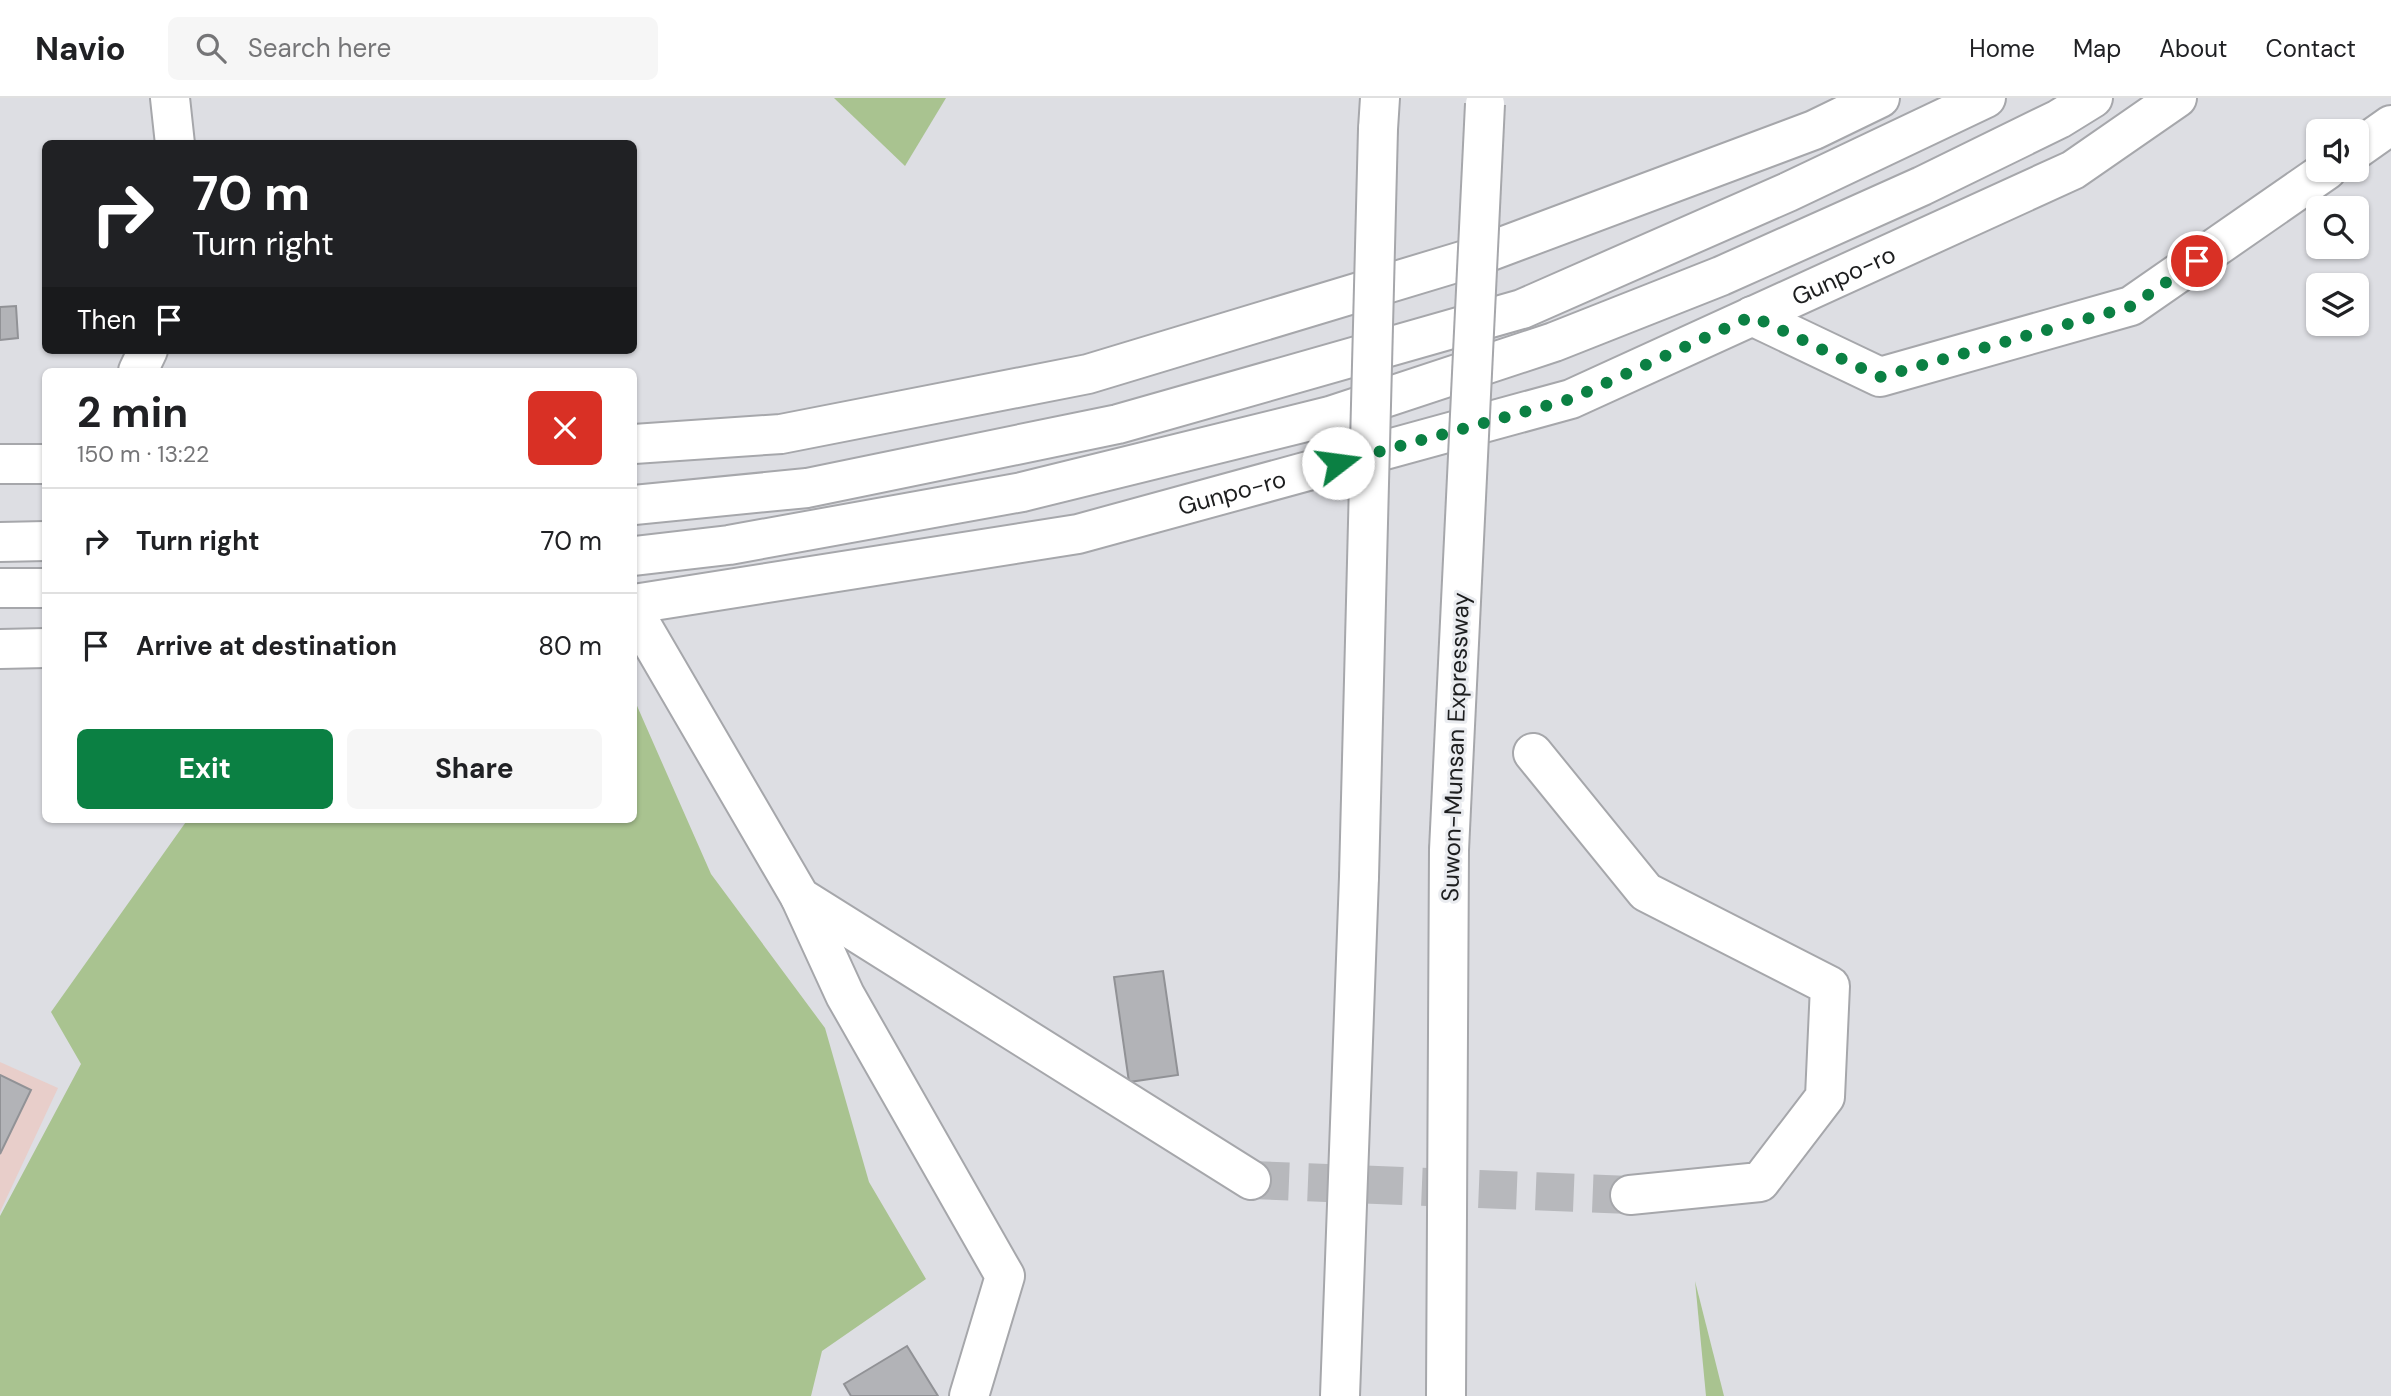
<!DOCTYPE html>
<meta charset="utf-8">
<style>
body{margin:0;font-family:"DM Sans",sans-serif;background:#f6f6f6;color:#202124;height:100vh;display:flex;flex-direction:column;font-size:26px;white-space:nowrap}
*{box-sizing:border-box;margin:0}
p{font-size:23px;color:#757577}
.icon{flex:none;width:38px;height:38px;fill:none;stroke:currentColor;stroke-width:2;stroke-linecap:round;stroke-linejoin:round}
.map{position:relative;flex:1;overflow:hidden}
.sheet{position:absolute;left:42px;top:270px;width:595px;height:455px;display:flex;flex-direction:column;background:#fff;border-radius:10px;box-shadow:0 2px 5px #0004}
.sheet>*{flex:none}
.banner{position:absolute;left:42px;top:42px;width:595px;height:214px;border-radius:10px;box-shadow:0 2px 5px #0004;background:#202124;color:#fff;overflow:hidden}
.fabs{position:absolute;left:2306px;top:21px;display:grid;gap:14px}
.fabs a{display:grid;place-items:center;width:63px;height:63px;border-radius:10px;background:#fff;box-shadow:0 2px 5px #0004;font-size:35px}
.pin{position:absolute;display:grid;place-items:center;width:60px;height:60px;color:#fff;margin:-30px;border:4px solid #fff;border-radius:50%;box-shadow:0 2px 7px #0007}
.me{position:absolute;width:77px;margin:-38px;rotate:75deg;stroke-linejoin:round;filter:drop-shadow(0 0 5px #0008)}
.turn{display:flex;align-items:center;gap:24px;height:147px;padding:0 35px;font-size:32px}
.turn .icon{width:91px;height:91px;stroke-width:2.5}
.turn b{display:block;font-size:49px;line-height:60px}
.then{display:flex;align-items:center;height:66px;padding:0 35px;background:#0003;gap:14px;font-size:26px}
.round{display:grid;place-items:center;flex:none;width:74px;height:74px;border-radius:10px;background:#f6f6f6}
.head{display:flex;align-items:center;justify-content:space-between;height:119px;padding:0 35px}
h1{font-size:42px;font-weight:700;line-height:52px}
.button{display:flex;gap:14px;margin-top:auto;padding:14px 35px}
.button a{flex:1;height:80px;border-radius:10px;background:#0b8043;color:#fff;font-size:28px;font-weight:700;line-height:80px;text-align:center}
.button a+a{background:#f6f6f6;color:#202124}
ul{padding:0;list-style:none}
li{display:flex;align-items:center;gap:21px;height:105px;padding:0 35px;border-top:2px solid #e0e0e0}
li div{flex:1}
li b{display:block;font-size:26px}
li em{font-style:normal}
header{display:flex;align-items:center;gap:42px;box-sizing:border-box;height:98px;padding:0 35px;background:#fff;border-bottom:2px solid #e0e0e0}
header strong{font-size:33px}
nav{display:flex;gap:38px;margin-inline-start:auto;font-size:24px}
.search{width:490px;height:63px;background:#f6f6f6;display:flex;align-items:center;gap:18px;box-sizing:border-box;padding:0 24px;border-radius:10px;color:#757577;font-size:26px}
.map>svg:first-child{display:block}
.medical{fill:#e8ceca}
.green{fill:#a9c390}
.building{fill:#b2b3b7;stroke:#919296;stroke-width:2}
.lines{fill:none;stroke-linecap:round;stroke-linejoin:round}
.minor-tunnel{stroke:#b7b8bc;stroke-width:38;stroke-dasharray:38 19;stroke-linecap:butt}
.minor-casing{stroke:#a6a7ab;stroke-width:42}
.major-casing{stroke:#a6a7ab;stroke-width:42}
.highway-casing{stroke:#a6a7ab;stroke-width:42}
.minor{stroke:#fff;stroke-width:38}
.major{stroke:#fff;stroke-width:38}
.highway{stroke:#fff;stroke-width:38}
.highway-bridge-casing{stroke:#a6a7ab;stroke-width:42;stroke-linecap:butt}
.highway-bridge{stroke:#fff;stroke-width:38}
.route{stroke:#0b8043;stroke-width:12;stroke-dasharray:0 21.6}
.labels{text-anchor:middle;dominant-baseline:central;stroke-width:6;stroke-linejoin:round;paint-order:stroke}
.street-label{font-size:24px;fill:#1d1e1f;stroke:#eaecf0}
</style>
<header>
<strong>Navio</strong>
<div class="search"><svg class="icon" aria-label="search" viewBox="0 0 24 24"><circle cx="10" cy="10" r="6"/><path d="M15 15l6 6"/></svg>Search here</div>
<nav><a>Home</a><a>Map</a><a>About</a><a>Contact</a></nav>
</header>
<div class="map">
<svg width="2391" height="1298" viewBox="0 0 2391 1298">
<rect width="100%" height="100%" fill="#dddee3"/>
<polygon class="medical" points="0,964 58,990 0,1114"/>
<g class="green">
<polygon points="834,0 946,0 905,68"/>
<polygon points="634,601 711,776 825,930 869,1084 926,1181 822,1253 811,1298 0,1298 0,1118 81,966 51,914 188,721 634,721"/>
<polygon points="1695,1183 1724,1298 1706,1298"/>
</g>
<g class="building">
<polygon points="16,208 18,240 0,242 0,209"/>
<polygon points="1163,873 1178,977 1129,984 1114,879"/>
<polygon points="0,977 31,992 0,1056"/>
<polygon points="907,1248 938,1298 851,1298 844,1286"/>
</g>
<g class="lines">
<polyline class="minor-tunnel" points="1251,1082 1630,1097"/>
<defs>
<g id="minor">
<polyline points="170,0 175,46"/>
<polyline points="2357,51 2391,27"/>
<polyline points="1752,218 1880,279 2131,208 2327,72"/>
<polyline points="138,273 148,252"/>
<polyline points="634,514 800,799 1251,1082"/>
<polyline points="1533,655 1646,794 1830,888 1825,999 1760,1084 1630,1097"/>
<polyline points="800,799 845,897 1005,1178 969,1298"/>
</g>
<g id="major">
<polyline points="634,346 781,336 1088,276 1472,160 1814,32 1880,0"/>
<polyline points="0,366 46,366"/>
<polyline points="634,407 807,390 1118,326 1522,211 1788,94 1986,0"/>
<polyline points="0,444 46,443"/>
<polyline points="634,458 729,447 1022,394 1330,318 1554,244 1721,178 1922,88 2059,21 2093,0"/>
<polyline points="0,490 46,490"/>
<path id="s1" d="M 634,506 L 1078,436 L 1571,301 L 2073,72 L 2177,0"/>
<polyline points="0,551 46,550"/>
</g>
<g id="highway">
<polyline points="1378,31 1380,0"/>
<polyline points="1340,1298 1359,779"/>
<polyline points="1446,1298 1449,752"/>
</g>
</defs>
<use href="#minor" class="minor-casing"/>
<use href="#major" class="major-casing"/>
<use href="#highway" class="highway-casing"/>
<use href="#minor" class="minor"/>
<use href="#major" class="major"/>
<use href="#highway" class="highway"/>
<defs>
<g id="highway-bridge">
<polyline points="1449,752 1485,6"/>
<polyline points="1359,779 1378,31"/>
</g>
</defs>
<use href="#highway-bridge" class="highway-bridge-casing"/>
<use href="#highway-bridge" class="highway-bridge"/>
</g>
<g class="lines">
<polyline class="route" points="1338,365 1571,301 1752,218 1880,279 2132,208 2197,163"/>
</g>
<g class="labels">
<g class="street-label">
<text stroke="none"><textPath href="#s1" startOffset="1260">Gunpo-ro</textPath></text>
<text stroke="none"><textPath href="#s1" startOffset="609">Gunpo-ro</textPath></text>
<text transform="translate(1455 649) rotate(-88)">Suwon-Munsan Expressway</text>
</g>
</g>
</svg>
<div class="fabs">
<a><svg class="icon" aria-label="sound" viewBox="0 0 24 24"><path d="M4 9h4l5-4v14l-5-4H4zM17 9q2 3 0 6"/></svg></a>
<a><svg class="icon" aria-label="search" viewBox="0 0 24 24"><circle cx="10" cy="10" r="6"/><path d="M15 15l6 6"/></svg></a>
<a><svg class="icon" aria-label="layers" viewBox="0 0 24 24"><path d="M12 4l9 5-9 5-9-5zM3 14l9 5 9-5"/></svg></a>
</div>
<div class="pin" style="left:2197px;top:163px;background:#d93025"><svg class="icon" aria-label="arrive" viewBox="0 0 24 24"><path d="M6 21V4h12l-3 4 3 4H6"/></svg></div>
<svg class="me" style="left:1338px;top:365px" viewBox="-20 -20 40 40"><circle r="19" fill="#fff"/><path d="M0-13L10 11 0 6-10 11z" fill="#0b8043"/></svg>
<div class="banner">
<div class="turn"><svg class="icon" aria-label="right" viewBox="0 0 24 24"><path d="M7 20v-9h11M14 6l5 5-5 5"/></svg><div><b>70 m</b>Turn right</div></div>
<div class="then">Then<svg class="icon" aria-label="arrive" viewBox="0 0 24 24"><path d="M6 21V4h12l-3 4 3 4H6"/></svg></div>
</div>
<section class="sheet">
<div class="head"><div><h1>2 min</h1><p>150 m · 13:22</p></div><a class="round" style="background:#d93025;color:#fff"><svg class="icon" aria-label="close" viewBox="0 0 24 24"><path d="M6 6l12 12M18 6L6 18"/></svg></a></div>
<ul>
<li><svg class="icon" aria-label="right" viewBox="0 0 24 24"><path d="M7 20v-9h11M14 6l5 5-5 5"/></svg><div><b>Turn right</b></div><em>70 m</em></li>
<li><svg class="icon" aria-label="arrive" viewBox="0 0 24 24"><path d="M6 21V4h12l-3 4 3 4H6"/></svg><div><b>Arrive at destination</b></div><em>80 m</em></li>
</ul>
<div class="button"><a>Exit</a><a>Share</a></div>
</section>
</div>
